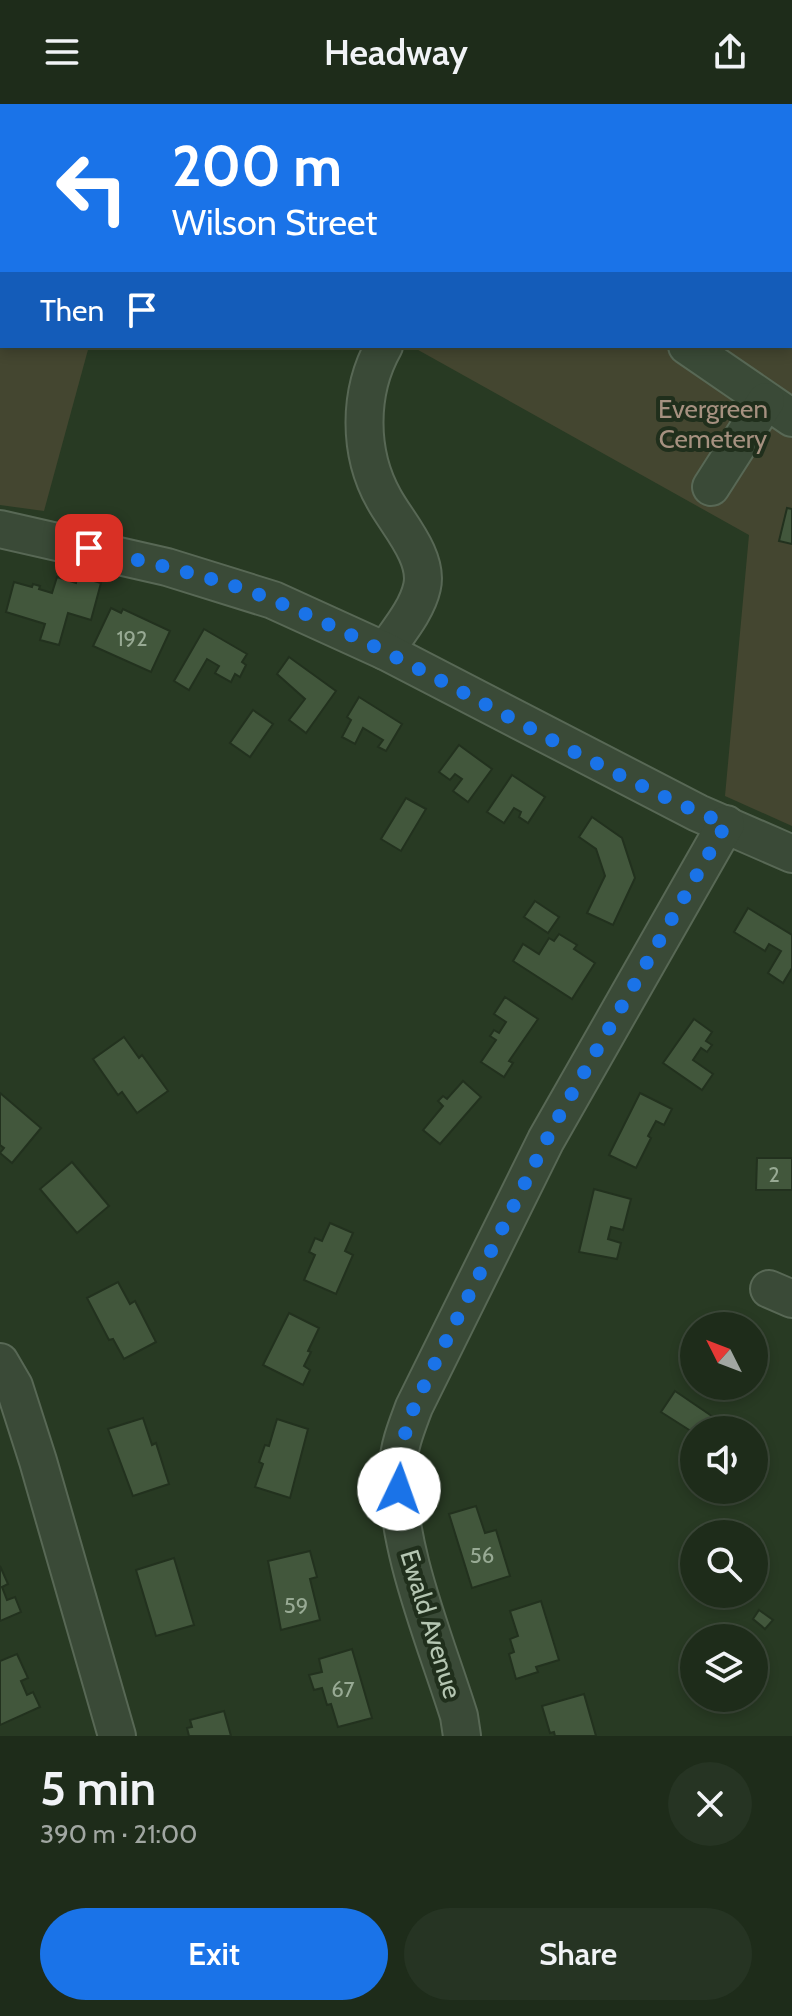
<!DOCTYPE html>
<meta charset="utf-8">
<style>
body{margin:0;font-family:Cabin,sans-serif;background:#263423;color:#f1f3f6;height:100vh;display:flex;flex-direction:column;font-size:30px;white-space:nowrap}
*{box-sizing:border-box;margin:0}
p{font-size:26px;color:#a1a7a2}
.icon{flex:none;width:44px;height:44px;fill:none;stroke:currentColor;stroke-width:2;stroke-linecap:round;stroke-linejoin:round}
.map{position:relative;height:1632px;overflow:hidden}
.side{display:flex;flex-direction:column;background:#1e2c1a;flex:1}
.side>*{flex:none}
.hud{position:absolute;left:0px;top:0px;width:792px;height:244px;box-shadow:0 4px 12px #0003,0 0 0 2px #3c4839;background:#1a73e8;color:#fff;overflow:hidden}
.needle{width:52px;rotate:312deg}
.buttons{position:absolute;left:680px;top:1208px;display:grid;gap:16px}
.buttons a{display:grid;place-items:center;width:88px;height:88px;border-radius:50%;background:#1e2c1a;box-shadow:0 4px 12px #0003,0 0 0 2px #3c4839;font-size:40px}
.pin{position:absolute;display:grid;place-items:center;width:68px;height:68px;color:#fff;margin:-34px;border-radius:16px;box-shadow:0 4px 12px #0006}
.me{position:absolute;width:88px;margin:-44px;rotate:3deg;stroke-linejoin:round;filter:drop-shadow(0 0 6px #0008)}
.turn{display:flex;align-items:center;gap:28px;height:168px;padding:0 40px;font-size:36px}
.turn .icon{width:104px;height:104px;stroke-width:2.5}
.turn b{display:block;font-size:56px;line-height:68px}
.then{display:flex;align-items:center;height:76px;padding:0 40px;background:#0003;gap:16px;font-size:30px}
.round{display:grid;place-items:center;flex:none;width:84px;height:84px;border-radius:42px;background:#263423}
.overview{display:flex;align-items:center;justify-content:space-between;height:136px;padding:0 40px}
h1{font-size:48px;font-weight:600;line-height:60px}
.action{display:flex;gap:16px;margin-top:auto;padding:16px 40px}
.action a{flex:1;height:92px;border-radius:48px;background:#1a73e8;color:#fff;font-size:32px;font-weight:600;line-height:92px;text-align:center}
.action a+a{background:#263423;color:#f1f3f6}
header{display:flex;justify-content:space-between;align-items:center;height:104px;padding:0 40px;background:#1e2c1a;font-size:36px;font-weight:600}
.map>svg:first-child{display:block}
.green{fill:#444630}
.building{fill:#42573c;stroke:#22311e;stroke-width:2}
.lines{fill:none;stroke-linecap:round;stroke-linejoin:round}
.minor-casing{stroke:#586855;stroke-width:40}
.minor{stroke:#3a4a37;stroke-width:36}
.route{stroke:#1a73e8;stroke-width:14;stroke-dasharray:0 25.2}
.labels{text-anchor:middle;dominant-baseline:central;stroke-width:8;stroke-linejoin:round;paint-order:stroke}
.number-label{font-size:22px;fill:#98aa94}
.park-label{font-size:26px;fill:#a69180;stroke:#202f1c}
.street-label{font-size:26px;fill:#b5c6b2;stroke:#202f1c}
</style>
<header><svg class="icon" aria-label="menu" viewBox="0 0 24 24"><path d="M4 6h16M4 12h16M4 18h16"/></svg>Headway<svg class="icon" aria-label="share" viewBox="0 0 24 24"><path d="M12 15V3M7 8l5-5 5 5M5 13v7h14v-7"/></svg></header>
<div class="map">
<svg width="792" height="1632" viewBox="0 0 792 1632">
<rect width="100%" height="100%" fill="#283a23"/>
<polygon class="green" points="0,0 792,0 792,722 725,692 749,431 411,242 790,242 790,2 2,2 2,242 89,242 44,407 0,401"/>
<g class="building">
<polygon points="787,404 792,405 792,440 779,437"/>
<polygon points="77,472 101,479 91,516 68,509 59,541 40,536 45,520 6,508 14,478 32,483 33,480 40,482 39,485 52,489 57,473 76,479"/>
<polygon points="111,504 121,509 123,505 170,527 151,568 93,542"/>
<polygon points="204,525 247,550 242,558 246,561 240,573 235,570 231,578 215,569 219,562 207,555 189,586 174,577"/>
<polygon points="289,553 336,587 306,629 289,616 305,595 277,570"/>
<polygon points="359,593 402,620 386,647 378,643 383,636 363,624 355,640 342,633 351,616 347,613"/>
<polygon points="253,606 273,620 250,653 230,639"/>
<polygon points="459,641 492,665 468,698 453,687 462,675 455,670 450,676 439,668"/>
<polygon points="512,671 545,693 528,719 519,713 521,708 514,704 504,719 487,708"/>
<polygon points="406,694 426,705 401,747 381,735"/>
<polygon points="592,713 622,734 635,774 613,821 587,809 605,772 596,745 579,733"/>
<polygon points="535,797 559,813 548,829 524,813"/>
<polygon points="748,804 792,831 792,864 783,879 768,869 781,847 769,840 765,847 734,828"/>
<polygon points="559,830 577,841 574,845 595,859 572,895 513,857 523,840 539,850 549,834 554,837"/>
<polygon points="505,893 538,915 509,957 513,959 504,973 481,958 496,936 490,932 494,926 499,929 506,918 494,910"/>
<polygon points="694,915 712,928 706,937 712,941 707,948 701,944 693,956 713,970 702,986 663,959"/>
<polygon points="124,933 139,954 142,951 168,987 137,1009 122,988 118,991 93,955"/>
<polygon points="463,977 481,993 440,1040 423,1026 443,1002 438,997 443,992 447,995"/>
<polygon points="0,989 41,1024 12,1059 0,1049 4,1044 0,1041"/>
<polygon points="640,989 672,1005 664,1021 656,1017 648,1032 651,1034 636,1064 609,1051"/>
<polygon points="757,1054 792,1054 792,1086 756,1086"/>
<polygon points="72,1058 109,1102 77,1129 40,1085"/>
<polygon points="594,1085 631,1095 623,1126 611,1123 608,1135 621,1139 617,1155 579,1148"/>
<polygon points="330,1119 353,1129 345,1147 353,1151 336,1190 304,1176 315,1151 309,1148 315,1134 322,1137"/>
<polygon points="118,1178 130,1200 135,1197 156,1238 124,1255 113,1235 109,1236 87,1194"/>
<polygon points="289,1209 319,1224 308,1247 311,1248 304,1262 310,1266 303,1281 263,1261"/>
<polygon points="675,1287 722,1319 717,1326 694,1326 694,1329 661,1308"/>
<polygon points="143,1314 152,1341 156,1339 169,1380 133,1392 108,1325"/>
<polygon points="277,1315 308,1325 290,1394 255,1383 263,1360 259,1358 265,1341 269,1342"/>
<polygon points="476,1402 485,1429 496,1426 510,1472 472,1484 449,1410"/>
<polygon points="310,1447 317,1473 310,1475 320,1516 281,1526 268,1457"/>
<polygon points="174,1454 194,1521 156,1532 136,1466"/>
<polygon points="0,1462 8,1480 2,1483 7,1496 15,1493 21,1508 0,1517"/>
<polygon points="541,1497 559,1556 536,1563 538,1568 516,1575 509,1550 514,1548 510,1535 518,1532 510,1507"/>
<polygon points="759,1506 773,1516 765,1525 753,1515"/>
<polygon points="352,1545 372,1614 338,1623 331,1600 327,1601 322,1584 314,1586 309,1571 322,1568 319,1555"/>
<polygon points="17,1550 28,1574 21,1577 27,1591 33,1588 40,1603 0,1621 0,1557"/>
<polygon points="584,1590 596,1632 555,1632 554,1628 550,1629 542,1602"/>
<polygon points="224,1607 231,1632 189,1632 187,1624 192,1623 190,1616"/>
</g>
<g class="lines">
<defs>
<g id="minor">
<polyline points="236,0 239,2"/>
<polyline points="653,0 655,2"/>
<polyline points="394,2 395,0"/>
<polyline points="714,2 716,0"/>
<polyline points="790,106 792,108"/>
<path d="M 384,242 C 358,288 358,349 384,395 C 397,419 429,453 422,483 C 417,506 398,528 385,547"/>
<polyline points="687,242 792,314"/>
<polyline points="711,383 766,297"/>
<polyline points="0,425 167,463 273,496 385,547 698,709 792,750"/>
<polyline points="769,1185 792,1195"/>
<polyline points="0,1258 14,1282 38,1357 117,1632"/>
<path d="M 462,1632 L 459,1612 C 436,1538 394,1440 398,1362 C 399,1341 407,1322 414,1303 L 546,1036 L 726,720"/>
</g>
</defs>
<use href="#minor" class="minor-casing"/>
<use href="#minor" class="minor"/>
</g>
<g class="lines">
<path class="route" d="M 89,444 C 151,460 215,472 275,497 C 430,561 571,656 726,720 L 554,1021 L 434,1261 L 414,1303 L 402,1339 L 399,1385"/>
</g>
<g class="labels">
<g class="number-label">
<text x="132" y="534">192</text>
<text x="774" y="1070">2</text>
<text x="482" y="1451">56</text>
<text x="296" y="1501">59</text>
<text x="343" y="1585">67</text>
</g>
<g class="park-label">
<text x="713" y="305">Evergreen<tspan x="713" dy="30">Cemetery</tspan></text>
</g>
<g class="street-label">
<text transform="translate(431 1520) rotate(73)">Ewald Avenue</text>
</g>
</g>
</svg>
<div class="buttons">
<a><svg class="needle" viewBox="-14 -14 28 28"><path d="M0-13l5 13h-10z" fill="#e53935"/><path d="M0 13l5-13h-10z" fill="#a1a7a2"/></svg></a>
<a><svg class="icon" aria-label="sound" viewBox="0 0 24 24"><path d="M4 9h4l5-4v14l-5-4H4zM17 9q2 3 0 6"/></svg></a>
<a><svg class="icon" aria-label="search" viewBox="0 0 24 24"><circle cx="10" cy="10" r="6"/><path d="M15 15l6 6"/></svg></a>
<a><svg class="icon" aria-label="layers" viewBox="0 0 24 24"><path d="M12 4l9 5-9 5-9-5zM3 14l9 5 9-5"/></svg></a>
</div>
<div class="pin" style="left:89px;top:444px;background:#d93025"><svg class="icon" aria-label="arrive" viewBox="0 0 24 24"><path d="M6 21V4h12l-3 4 3 4H6"/></svg></div>
<svg class="me" style="left:399px;top:1385px" viewBox="-20 -20 40 40"><circle r="19" fill="#fff"/><path d="M0-13L10 11 0 6-10 11z" fill="#1a73e8"/></svg>
<div class="hud">
<div class="turn"><svg class="icon" aria-label="left" viewBox="0 0 24 24"><path d="M17 20v-9H6M10 6l-5 5 5 5"/></svg><div><b>200 m</b>Wilson Street</div></div>
<div class="then">Then<svg class="icon" aria-label="arrive" viewBox="0 0 24 24"><path d="M6 21V4h12l-3 4 3 4H6"/></svg></div>
</div>
</div>
<section class="side">
<div class="overview"><div><h1>5 min</h1><p>390 m · 21:00</p></div><a class="round"><svg class="icon" aria-label="close" viewBox="0 0 24 24"><path d="M6 6l12 12M18 6L6 18"/></svg></a></div>
<div class="action"><a>Exit</a><a>Share</a></div>
</section>
